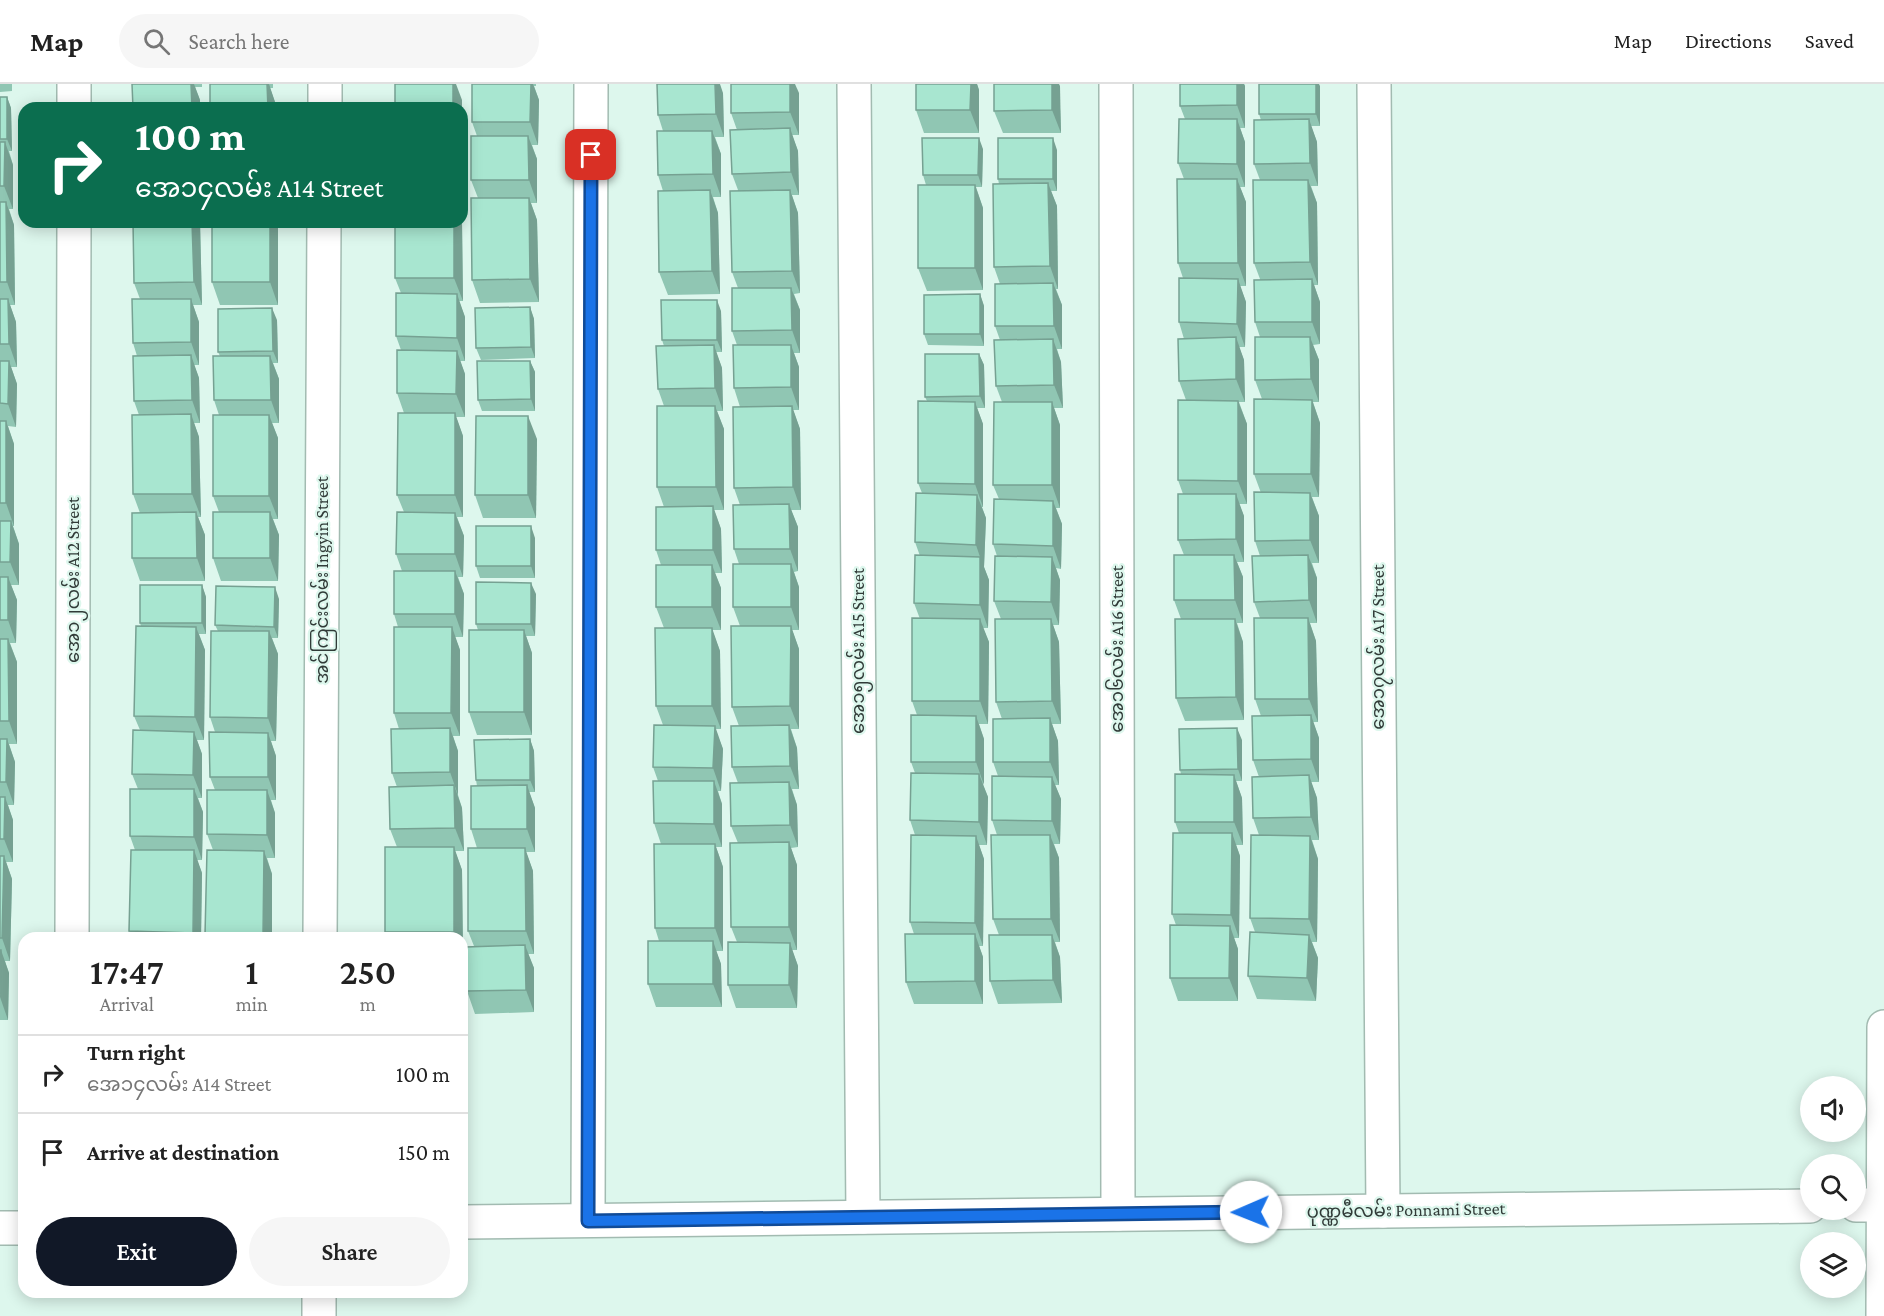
<!DOCTYPE html>
<meta charset="utf-8">
<style>
body{margin:0;font-family:"Crimson Pro","Noto Sans Myanmar",serif;background:#f6f6f6;color:#222;height:100vh;display:flex;flex-direction:column;font-size:22px;white-space:nowrap}
*{box-sizing:border-box;margin:0}
p{font-size:20px;color:#767676}
.icon{flex:none;width:33px;height:33px;fill:none;stroke:currentColor;stroke-width:2;stroke-linecap:round;stroke-linejoin:round}
.map{position:relative;flex:1;overflow:hidden}
.details{position:absolute;left:18px;top:848px;width:450px;height:366px;display:flex;flex-direction:column;background:#fff;border-radius:18px;box-shadow:0 3px 15px #0003}
.details>*{flex:none}
.banner{position:absolute;left:18px;top:18px;width:450px;height:126px;border-radius:18px;box-shadow:0 3px 15px #0003;background:#0b6e4f;color:#fff;overflow:hidden}
.buttons{position:absolute;left:1800px;top:992px;display:grid;gap:12px}
.buttons a{display:grid;place-items:center;width:66px;height:66px;border-radius:50%;background:#fff;box-shadow:0 3px 15px #0003;font-size:30px}
.pin{position:absolute;display:grid;place-items:center;width:51px;height:51px;color:#fff;margin:-26px;border-radius:12px;box-shadow:0 3px 9px #0006}
.me{position:absolute;width:66px;margin:-33px;rotate:269deg;stroke-linejoin:round;filter:drop-shadow(0 0 4px #0008)}
.turn{display:flex;align-items:center;gap:21px;height:126px;padding:0 18px;font-size:27px}
.turn .icon{width:78px;height:78px;stroke-width:2.5}
.turn b{display:block;font-size:42px;line-height:51px}
.eta{display:flex;justify-content:space-evenly;align-items:center;height:102px;text-align:center}
.eta b{font-size:36px;font-weight:600;line-height:42px}
.action{display:flex;gap:12px;margin-top:auto;padding:12px 18px}
.action a{flex:1;height:69px;border-radius:36px;background:#111827;color:#fff;font-size:24px;font-weight:600;line-height:69px;text-align:center}
.action a+a{background:#f6f6f6;color:#222}
ul{padding:0;list-style:none}
li{display:flex;align-items:center;gap:18px;height:78px;padding:0 18px;border-top:2px solid #e0e0e0}
li div{flex:1}
li b{display:block;font-size:22px}
li em{font-style:normal}
header{display:flex;align-items:center;gap:36px;box-sizing:border-box;height:84px;padding:0 30px;background:#fff;border-bottom:2px solid #e0e0e0}
header strong{font-size:28px}
nav{display:flex;gap:33px;margin-inline-start:auto;font-size:21px}
.search{width:420px;height:54px;background:#f6f6f6;display:flex;align-items:center;gap:15px;box-sizing:border-box;padding:0 21px;border-radius:33px;color:#767676;font-size:22px}
.map>svg:first-child{display:block}
.lines{fill:none;stroke-linecap:round;stroke-linejoin:round}
.minor-casing{stroke:#a2bbb1;stroke-width:36}
.minor{stroke:#fff;stroke-width:33}
.wall{fill:#90c6b3}
.shaded-wall{fill:#76a192}
.building{fill:#a8e6d0;stroke:#76a192;stroke-width:1.5}
.route-casing{stroke:#114b97;stroke-width:15}
.route{stroke:#1a73e8;stroke-width:10}
.labels{text-anchor:middle;dominant-baseline:central;stroke-width:4.5;stroke-linejoin:round;paint-order:stroke}
.street-label{font-size:18px;fill:#313b38;stroke:#ddf7ed}
</style>
<header>
<strong>Map</strong>
<div class="search"><svg class="icon" aria-label="search" viewBox="0 0 24 24"><circle cx="10" cy="10" r="6"/><path d="M15 15l6 6"/></svg>Search here</div>
<nav><a>Map</a><a>Directions</a><a>Saved</a></nav>
</header>
<div class="map">
<svg width="1884" height="1232" viewBox="0 0 1884 1232">
<rect width="100%" height="100%" fill="#ddf7ed"/>
<g class="lines">
<defs>
<g id="minor">
<polyline points="854,0 863,1133"/>
<polyline points="1116,0 1118,1130"/>
<polyline points="1374,0 1383,1127"/>
<polyline points="74,24 74,0"/>
<polyline points="325,24 325,0"/>
<polyline points="72,854 74,138"/>
<polyline points="320,854 324,138"/>
<polyline points="1856,1121 1884,1121"/>
<polyline points="588,1136 591,0"/>
<polyline points="462,1138 1810,1122"/>
<polyline points="0,1144 24,1144"/>
<polyline points="319,1208 319,1232"/>
<polyline points="1883,1232 1884,943"/>
</g>
</defs>
<use href="#minor" class="minor-casing"/>
<use href="#minor" class="minor"/>
</g>
<g class="wall">
<polygon points="0,0 12,0 12,7 0,8"/>
<polygon points="132,0 202,0 202,3 195,3 200,16 200,24 133,24"/>
<polygon points="210,0 273,0 273,4 270,4 275,18"/>
<polygon points="472,0 536,0 536,2 534,2 539,16 538,61 532,61 537,75 537,119 531,119 537,136 539,218 480,219 472,196 478,114 471,96 477,52 472,38"/>
<polygon points="916,0 977,0 979,6 979,49 924,49 916,26"/>
<polygon points="994,0 1059,0 1061,49 1003,49 994,27"/>
<polygon points="1180,0 1244,0 1245,2 1245,44 1240,44 1245,58 1245,103 1240,103 1246,118 1246,202 1240,202 1246,218 1245,263 1239,263 1244,276 1245,318 1239,318 1247,340 1247,420 1239,420 1244,432 1244,478 1237,478 1243,493 1243,539 1237,539 1243,558 1244,636 1185,637 1176,614 1181,535 1174,516 1184,471 1178,456 1183,410 1178,396 1186,316 1179,297 1184,255 1179,238 1183,194 1178,179 1184,95 1178,79 1185,35 1180,22"/>
<polygon points="1320,2 1320,42 1311,42 1317,58 1318,102 1311,102 1317,119 1318,201 1314,201 1320,218 1320,260 1313,261 1319,276 1319,318 1313,318 1320,339 1319,413 1312,413 1319,432 1319,479 1312,479 1317,494 1317,539 1310,539 1316,557 1318,638 1313,638 1319,654 1319,698 1311,698 1317,714 1319,756 1312,756 1318,775 1317,858 1312,858 1318,874 1316,917 1257,915 1248,892 1255,848 1250,834 1259,751 1253,734 1259,693 1253,676 1261,632 1255,615 1260,534 1254,518 1260,472 1255,457 1261,409 1254,390 1262,315 1255,296 1260,253 1255,238 1260,195 1254,179 1260,96 1254,80 1261,36 1259,30"/>
<polygon points="723,9 724,53 715,53 721,70 721,113 713,113 718,129 720,210 668,211 659,188 663,107 658,91 663,47 658,31"/>
<polygon points="799,9 799,51 792,51 798,67 799,111 792,111 798,129 800,209 794,210 800,226 800,269 794,269 799,283 799,326 793,326 800,345 801,426 791,426 798,443 798,487 794,488 799,503 799,546 792,546 799,565 799,645 791,645 797,664 799,705 792,705 797,721 798,763 791,764 797,781 797,866 792,866 798,882 797,924 736,924 728,901 737,858 731,843 738,759 731,742 738,699 732,683 739,642 732,623 740,542 733,523 739,480 734,465 740,421 734,404 740,323 734,304 737,261 732,247 738,204 732,188 738,106 732,90 737,46 731,29"/>
<polygon points="0,13 7,13 11,24 12,67 9,67 13,81 13,125 9,125 14,141 15,221 10,221 16,238 17,283 11,283 17,300 16,343 8,342 14,360 14,442 13,442 19,460 19,501 11,501 17,516 16,559 10,559 17,578 17,660 9,660 15,678 14,721 8,721 13,736 13,778 6,778 12,795 10,877 5,877 9,889 8,936 0,936"/>
<polygon points="983,65 982,103 976,103 983,124 983,206 927,207 918,184 926,101 923,91"/>
<polygon points="1057,66 1057,107 1051,107 1057,122 1058,205 1056,205 1062,221 1062,265 1057,265 1061,278 1063,324 1054,324 1060,341 1060,424 1056,424 1062,440 1061,485 1056,484 1060,496 1059,541 1053,541 1059,558 1061,640 1052,640 1058,657 1059,701 1055,701 1061,715 1060,760 1054,760 1059,774 1060,858 1055,858 1060,873 1062,919 998,920 990,897 999,851 993,835 997,751 992,736 998,692 993,678 1002,635 996,618 1001,535 994,517 997,472 993,460 999,415 993,401 1002,318 996,302 1000,256 995,242 1000,200 994,183 999,100 998,95"/>
<polygon points="462,137 463,217 459,217 465,233 465,277 460,277 465,290 465,333 456,333 463,352 463,433 457,433 464,452 463,493 458,493 464,510 463,553 455,553 460,566 460,652 453,652 458,667 458,711 462,724 464,767 455,767 462,786 463,871 462,854 387,854 385,848 397,763 390,745 397,703 392,689 399,645 394,629 398,543 394,530 402,487 396,470 404,428 397,411 404,329 397,309 401,266 396,252 401,209 395,194"/>
<polygon points="133,138 200,138 202,221 193,221 199,238 199,281 194,281 199,294 200,339 194,339 199,353 201,433 198,433 205,451 205,497 140,497 132,474 140,429 133,410 139,331 134,317 137,272 133,259 140,215 134,199"/>
<polygon points="212,138 278,138 278,221 220,221 212,198"/>
<polygon points="980,210 984,222 984,262 928,261 924,250"/>
<polygon points="530,223 534,235 535,274 481,276 476,264"/>
<polygon points="721,227 722,268 716,268 722,284 723,327 717,327 724,345 724,426 714,426 721,445 722,489 715,489 721,504 721,546 712,546 720,567 721,645 715,645 723,665 721,707 718,707 722,720 722,763 716,763 723,783 723,867 716,867 721,880 722,923 656,923 648,900 659,857 655,844 661,760 654,739 658,697 653,683 663,641 656,622 664,544 656,523 661,481 656,466 664,423 657,403 664,322 658,305 664,262 662,256"/>
<polygon points="277,236 278,279 273,279 279,295 279,339 272,339 278,354 278,435 273,435 279,451 278,497 221,497 213,474 219,428 213,412 219,331 214,316 220,272 218,268"/>
<polygon points="979,270 984,281 985,324 977,324 983,340 983,423 982,423 986,434 984,483 989,496 988,544 983,544 989,558 988,640 979,640 984,655 983,701 988,713 987,761 979,761 984,775 983,862 979,862 983,873 983,920 914,920 906,898 914,850 910,838 915,751 910,736 915,689 911,678 917,631 912,617 920,535 914,519 920,472 915,458 922,409 918,399 927,317 925,313"/>
<polygon points="530,277 535,288 535,327 482,327 478,316"/>
<polygon points="537,355 536,434 483,434 475,411"/>
<polygon points="535,454 535,494 480,494 476,482"/>
<polygon points="202,501 206,513 206,550 199,550 205,566 204,656 197,656 202,670 202,714 198,714 203,728 202,776 197,776 202,789 201,854 132,854 129,847 135,766 130,752 138,705 132,690 140,646 134,632 141,542 140,539"/>
<polygon points="536,510 535,552 526,552 532,569 532,651 477,651 469,628 478,546 476,540"/>
<polygon points="279,515 278,554 272,554 278,570 276,657 271,657 276,672 276,716 271,716 275,729 275,774 267,774 272,790 272,854 206,854 205,851 213,766 207,750 215,706 210,693 215,648 210,633 218,547 215,541"/>
<polygon points="530,655 534,667 535,708 529,708 535,724 535,768 526,768 533,787 534,870 528,870 534,884 534,928 475,930 467,907 474,862 468,847 477,764 471,745 477,702 476,696"/>
<polygon points="1242,656 1242,697 1236,697 1242,714 1243,761 1236,761 1240,772 1239,854 1234,854 1238,865 1238,917 1178,917 1170,894 1176,841 1172,830 1179,749 1175,738 1181,690 1180,686"/>
</g>
<g class="shaded-wall">
<polygon points="191,0 194,0 200,16 200,24 192,24"/>
<polygon points="267,0 269,0 275,18 275,24 268,24"/>
<polygon points="453,0 456,0 462,16 462,24 453,24"/>
<polygon points="531,0 533,0 539,16 538,61 530,38"/>
<polygon points="715,0 720,0 723,9 724,53 716,30"/>
<polygon points="790,0 795,0 799,9 799,51 790,28"/>
<polygon points="971,0 977,0 979,6 979,49 970,26"/>
<polygon points="1052,0 1059,0 1060,2 1061,49 1052,26"/>
<polygon points="1237,0 1244,0 1245,2 1245,44 1237,21"/>
<polygon points="1316,0 1319,0 1320,2 1320,42 1316,30"/>
<polygon points="7,13 11,24 12,67 7,55"/>
<polygon points="1237,35 1245,58 1245,103 1237,80"/>
<polygon points="1309,35 1317,58 1318,102 1310,79"/>
<polygon points="790,44 798,67 799,111 791,88"/>
<polygon points="712,47 721,70 721,113 713,90"/>
<polygon points="528,52 537,75 537,119 529,96"/>
<polygon points="979,54 983,65 982,103 978,91"/>
<polygon points="1053,54 1057,66 1057,107 1053,95"/>
<polygon points="5,58 13,81 13,125 4,102"/>
<polygon points="462,72 462,74 463,118 462,114"/>
<polygon points="1237,95 1246,118 1246,202 1238,179"/>
<polygon points="1308,96 1317,119 1318,201 1310,178"/>
<polygon points="1048,99 1057,122 1058,205 1050,182"/>
<polygon points="975,101 983,124 983,206 975,184"/>
<polygon points="710,106 718,129 720,210 712,187"/>
<polygon points="790,106 798,129 800,209 792,187"/>
<polygon points="529,114 537,136 539,218 530,195"/>
<polygon points="6,118 14,141 15,221 7,198"/>
<polygon points="462,137 462,139 463,217 454,194 454,138"/>
<polygon points="192,138 200,138 202,221 194,198"/>
<polygon points="270,138 278,138 278,221 270,198"/>
<polygon points="1238,195 1246,218 1245,263 1237,240"/>
<polygon points="1312,195 1320,218 1320,260 1312,238"/>
<polygon points="1053,199 1062,221 1062,265 1054,242"/>
<polygon points="791,204 800,226 800,269 792,246"/>
<polygon points="457,210 465,233 465,277 457,254"/>
<polygon points="980,210 984,222 984,262 980,250"/>
<polygon points="8,215 16,238 17,283 9,260"/>
<polygon points="191,215 199,238 199,281 191,258"/>
<polygon points="717,216 721,227 722,268 717,256"/>
<polygon points="530,223 534,235 535,274 531,263"/>
<polygon points="272,224 277,236 278,279 273,267"/>
<polygon points="1236,253 1244,276 1245,318 1236,295"/>
<polygon points="1310,253 1319,276 1319,318 1311,295"/>
<polygon points="1053,255 1061,278 1063,324 1054,301"/>
<polygon points="714,261 722,284 723,327 715,304"/>
<polygon points="791,261 799,283 799,326 791,303"/>
<polygon points="457,267 465,290 465,333 456,310"/>
<polygon points="979,270 984,281 985,324 980,312"/>
<polygon points="191,271 199,294 200,339 192,316"/>
<polygon points="270,272 279,295 279,339 271,316"/>
<polygon points="9,277 17,300 16,343 8,320"/>
<polygon points="530,277 535,288 535,327 531,315"/>
<polygon points="1312,316 1320,339 1319,413 1311,390"/>
<polygon points="1238,317 1247,340 1247,420 1238,397"/>
<polygon points="975,318 983,340 983,423 975,400"/>
<polygon points="1052,318 1060,341 1060,424 1052,401"/>
<polygon points="715,322 724,345 724,426 716,403"/>
<polygon points="792,322 800,345 801,426 793,403"/>
<polygon points="455,329 463,352 463,433 455,411"/>
<polygon points="191,330 199,353 201,433 192,410"/>
<polygon points="269,331 278,354 278,435 269,412"/>
<polygon points="528,332 537,355 536,434 528,411"/>
<polygon points="6,337 14,360 14,442 6,419"/>
<polygon points="1310,409 1319,432 1319,479 1310,456"/>
<polygon points="1236,410 1244,432 1244,478 1236,455"/>
<polygon points="977,411 986,434 984,483 989,496 988,544 980,521 980,473 976,461"/>
<polygon points="1053,417 1062,440 1061,485 1053,462"/>
<polygon points="789,420 798,443 798,487 790,465"/>
<polygon points="713,422 721,445 722,489 713,466"/>
<polygon points="196,428 205,451 205,497 197,474"/>
<polygon points="270,428 279,451 278,497 270,474"/>
<polygon points="455,429 464,452 463,493 455,470"/>
<polygon points="11,437 19,460 19,501 10,478"/>
<polygon points="531,442 535,454 535,494 531,482"/>
<polygon points="1234,471 1243,493 1243,539 1235,516"/>
<polygon points="1308,471 1317,494 1317,539 1309,516"/>
<polygon points="1052,473 1060,496 1059,541 1051,518"/>
<polygon points="791,480 799,503 799,546 791,523"/>
<polygon points="712,481 721,504 721,546 712,523"/>
<polygon points="455,487 464,510 463,553 455,530"/>
<polygon points="8,493 17,516 16,559 8,536"/>
<polygon points="531,499 536,510 535,552 531,540"/>
<polygon points="202,501 206,513 206,550 202,539"/>
<polygon points="275,503 279,515 278,554 274,543"/>
<polygon points="1308,534 1316,557 1318,638 1309,615"/>
<polygon points="980,535 989,558 988,640 980,617"/>
<polygon points="1051,535 1059,558 1061,640 1052,617"/>
<polygon points="1235,535 1243,558 1244,636 1236,613"/>
<polygon points="791,542 799,565 799,645 790,622"/>
<polygon points="196,543 205,566 204,656 195,633"/>
<polygon points="452,543 460,566 460,652 451,629"/>
<polygon points="712,544 720,567 721,645 712,622"/>
<polygon points="524,546 532,569 532,651 524,628"/>
<polygon points="269,547 278,570 276,657 268,634"/>
<polygon points="8,555 17,578 17,660 9,637"/>
<polygon points="1311,631 1319,654 1319,698 1311,675"/>
<polygon points="976,632 984,655 984,701 976,678"/>
<polygon points="1050,634 1058,657 1059,701 1050,678"/>
<polygon points="789,641 797,664 799,705 790,682"/>
<polygon points="715,642 723,665 721,707 713,684"/>
<polygon points="450,644 458,667 458,711 450,688"/>
<polygon points="1237,644 1242,656 1242,697 1238,685"/>
<polygon points="194,648 202,670 202,714 193,691"/>
<polygon points="268,649 276,672 276,716 268,693"/>
<polygon points="7,655 15,678 14,721 6,698"/>
<polygon points="530,655 534,667 535,708 530,696"/>
<polygon points="979,690 988,713 987,761 979,738"/>
<polygon points="1234,691 1242,714 1243,761 1234,738"/>
<polygon points="1309,691 1317,714 1319,756 1311,733"/>
<polygon points="1052,693 1061,715 1060,760 1052,737"/>
<polygon points="714,697 722,720 722,763 714,740"/>
<polygon points="789,698 797,721 798,763 790,741"/>
<polygon points="454,701 462,724 464,767 455,744"/>
<polygon points="527,701 535,724 535,768 527,745"/>
<polygon points="194,705 203,728 202,776 194,753"/>
<polygon points="267,706 275,729 275,774 267,751"/>
<polygon points="5,713 13,736 13,778 4,755"/>
<polygon points="1232,749 1240,772 1239,854 1231,831"/>
<polygon points="1050,751 1059,774 1060,858 1051,835"/>
<polygon points="976,752 984,775 983,862 975,839"/>
<polygon points="1310,752 1318,775 1317,858 1309,835"/>
<polygon points="789,758 797,781 797,866 789,843"/>
<polygon points="715,760 723,783 723,867 715,844"/>
<polygon points="454,763 462,786 463,871 462,854 456,854 454,848"/>
<polygon points="525,764 533,787 534,870 526,847"/>
<polygon points="194,766 202,789 201,854 195,854 193,849"/>
<polygon points="264,767 272,790 272,854 264,854 263,852"/>
<polygon points="4,772 12,795 10,877 2,854"/>
<polygon points="1230,842 1238,865 1238,917 1229,894"/>
<polygon points="975,850 983,873 983,920 975,897"/>
<polygon points="1052,851 1060,873 1062,919 1053,896"/>
<polygon points="1309,851 1318,874 1316,917 1307,894"/>
<polygon points="713,857 721,880 722,923 713,900"/>
<polygon points="790,859 798,882 797,924 789,901"/>
<polygon points="525,861 534,884 534,928 526,906"/>
<polygon points="1,866 9,889 8,936 0,913"/>
</g>
<g class="building">
<polygon points="132,0 191,0 192,24 133,24"/>
<polygon points="210,0 267,0 268,24 210,24"/>
<rect x="395" y="0" width="58" height="24"/>
<polygon points="472,0 531,0 530,38 472,38"/>
<polygon points="657,0 715,0 716,30 658,31"/>
<polygon points="731,0 790,0 790,28 731,29"/>
<polygon points="916,0 971,0 970,26 916,26"/>
<polygon points="994,0 1052,0 1052,26 994,27"/>
<polygon points="1180,0 1237,0 1237,21 1180,22"/>
<rect x="1259" y="0" width="57" height="30"/>
<rect x="0" y="13" width="7" height="42"/>
<polygon points="1179,35 1237,35 1237,80 1178,79"/>
<polygon points="1309,35 1310,79 1254,80 1254,36"/>
<polygon points="790,44 791,88 732,90 730,46"/>
<polygon points="657,47 712,47 713,90 658,91"/>
<polygon points="471,52 528,52 529,96 471,96"/>
<polygon points="922,54 979,54 978,91 923,91"/>
<rect x="998" y="54" width="55" height="41"/>
<polygon points="0,58 5,58 4,102 0,102"/>
<polygon points="1177,95 1237,95 1238,179 1178,179"/>
<polygon points="1253,96 1308,96 1310,178 1254,179"/>
<polygon points="1048,99 1050,182 994,183 993,100"/>
<rect x="918" y="101" width="57" height="83"/>
<polygon points="710,106 712,187 659,188 658,107"/>
<polygon points="790,106 792,187 732,188 730,107"/>
<polygon points="471,114 529,114 530,195 472,196"/>
<polygon points="0,118 6,118 7,198 0,198"/>
<polygon points="133,138 192,138 194,198 134,199"/>
<rect x="212" y="138" width="58" height="60"/>
<rect x="395" y="138" width="59" height="56"/>
<polygon points="1179,194 1238,195 1237,240 1179,238"/>
<polygon points="1312,195 1312,238 1255,238 1254,196"/>
<polygon points="1053,199 1054,242 995,242 995,200"/>
<polygon points="732,204 791,204 792,246 732,247"/>
<polygon points="396,209 457,210 457,254 396,252"/>
<polygon points="980,210 980,250 924,250 924,211"/>
<polygon points="0,215 8,215 9,260 0,260"/>
<polygon points="132,215 191,215 191,258 133,259"/>
<polygon points="661,216 717,216 717,256 662,256"/>
<polygon points="530,223 531,263 476,264 475,224"/>
<polygon points="272,224 273,267 218,268 218,225"/>
<polygon points="1236,253 1236,295 1179,297 1178,255"/>
<polygon points="1255,253 1310,253 1311,295 1255,296"/>
<polygon points="1053,255 1054,301 996,302 994,256"/>
<polygon points="714,261 715,304 658,305 656,262"/>
<polygon points="733,261 791,261 791,303 734,304"/>
<polygon points="397,266 457,267 456,310 397,309"/>
<polygon points="925,270 979,270 980,312 925,313"/>
<polygon points="191,271 192,316 134,317 133,272"/>
<polygon points="213,272 270,272 271,316 214,316"/>
<polygon points="0,277 9,277 8,320 0,319"/>
<polygon points="477,277 530,277 531,315 478,316"/>
<polygon points="1254,315 1312,316 1311,390 1254,390"/>
<polygon points="1178,316 1238,317 1238,397 1178,396"/>
<polygon points="918,317 975,318 975,400 918,399"/>
<polygon points="994,318 1052,318 1052,401 993,401"/>
<polygon points="657,322 715,322 716,403 657,403"/>
<polygon points="792,322 793,403 734,404 733,323"/>
<polygon points="398,329 455,329 455,411 397,411"/>
<polygon points="191,330 192,410 133,410 132,331"/>
<rect x="213" y="331" width="56" height="81"/>
<polygon points="476,332 528,332 528,411 475,411"/>
<rect x="0" y="337" width="6" height="82"/>
<polygon points="1254,408 1310,409 1310,456 1255,457"/>
<polygon points="916,409 977,411 976,461 915,458"/>
<polygon points="1178,410 1236,410 1236,455 1178,456"/>
<polygon points="994,415 1053,417 1053,462 993,460"/>
<polygon points="789,420 790,465 734,465 733,421"/>
<polygon points="713,422 713,466 656,466 656,423"/>
<polygon points="196,428 197,474 132,474 132,429"/>
<rect x="213" y="428" width="57" height="46"/>
<polygon points="397,428 455,429 455,470 396,470"/>
<polygon points="0,437 11,437 10,478 0,478"/>
<rect x="476" y="442" width="55" height="40"/>
<polygon points="915,471 980,473 980,521 914,519"/>
<polygon points="1174,471 1234,471 1235,516 1174,516"/>
<polygon points="1308,471 1309,516 1254,518 1252,472"/>
<polygon points="995,472 1052,473 1051,518 994,517"/>
<rect x="733" y="480" width="58" height="43"/>
<rect x="656" y="481" width="56" height="42"/>
<rect x="394" y="487" width="61" height="43"/>
<rect x="0" y="493" width="8" height="43"/>
<polygon points="476,498 531,499 531,540 476,540"/>
<rect x="140" y="501" width="62" height="38"/>
<polygon points="216,502 275,503 274,543 215,541"/>
<polygon points="912,534 980,535 980,617 912,617"/>
<polygon points="1254,534 1308,534 1309,615 1255,615"/>
<polygon points="995,535 1051,535 1052,617 996,618"/>
<polygon points="1175,535 1235,535 1236,613 1176,614"/>
<polygon points="136,542 196,543 195,633 134,632"/>
<polygon points="731,542 791,542 790,622 732,623"/>
<polygon points="394,543 452,543 451,629 394,629"/>
<polygon points="655,544 712,544 712,622 656,622"/>
<rect x="469" y="546" width="55" height="82"/>
<polygon points="211,547 269,547 268,634 210,633"/>
<polygon points="0,555 8,555 9,637 0,637"/>
<polygon points="911,631 976,632 976,678 911,678"/>
<polygon points="1311,631 1311,675 1253,676 1252,632"/>
<polygon points="1050,634 1050,678 993,678 993,635"/>
<polygon points="654,641 715,642 713,684 653,683"/>
<polygon points="789,641 790,682 732,683 731,642"/>
<polygon points="450,644 450,688 392,689 391,645"/>
<polygon points="1237,644 1238,685 1180,686 1179,645"/>
<polygon points="133,646 194,648 193,691 132,690"/>
<polygon points="209,648 268,649 268,693 210,693"/>
<polygon points="0,655 7,655 6,698 0,698"/>
<polygon points="530,655 530,696 476,696 474,656"/>
<polygon points="911,689 979,690 979,738 910,736"/>
<polygon points="1175,690 1234,691 1234,738 1175,738"/>
<polygon points="1309,691 1311,733 1253,734 1252,693"/>
<polygon points="992,692 1052,693 1052,737 992,736"/>
<polygon points="653,697 714,697 714,740 654,739"/>
<polygon points="789,698 790,741 731,742 730,699"/>
<polygon points="454,701 455,744 390,745 389,703"/>
<polygon points="527,701 527,745 471,745 471,702"/>
<polygon points="130,705 194,705 194,753 130,752"/>
<polygon points="207,706 267,706 267,751 207,750"/>
<polygon points="0,713 5,713 4,755 0,755"/>
<polygon points="1173,749 1232,749 1231,831 1172,830"/>
<polygon points="911,751 976,752 975,839 910,838"/>
<polygon points="991,751 1050,751 1051,835 993,835"/>
<polygon points="1251,751 1310,752 1309,835 1250,834"/>
<polygon points="789,758 789,843 731,843 730,759"/>
<polygon points="654,760 715,760 715,844 655,844"/>
<rect x="385" y="763" width="69" height="85"/>
<polygon points="468,764 525,764 526,847 468,847"/>
<polygon points="131,766 194,766 193,849 129,847"/>
<polygon points="207,766 264,767 263,852 205,851"/>
<polygon points="0,772 4,772 2,854 0,854"/>
<polygon points="1170,841 1230,842 1229,894 1170,894"/>
<polygon points="1250,848 1309,851 1307,894 1248,892"/>
<polygon points="905,850 975,850 975,897 906,898"/>
<polygon points="989,851 1052,851 1053,896 990,897"/>
<rect x="648" y="857" width="65" height="43"/>
<polygon points="728,858 790,859 789,901 728,901"/>
<polygon points="525,861 526,906 467,907 466,863"/>
<polygon points="0,866 1,866 0,910"/>
</g>
<g class="lines">
<defs>
<polyline id="route" points="591,71 588,1137 1251,1128"/>
</defs>
<use href="#route" class="route-casing"/>
<use href="#route" class="route"/>
</g>
<g class="labels">
<g class="street-label">
<text transform="translate(73 496) rotate(-90)">အေ၁၂လမ်း A12 Street</text>
<text transform="translate(322 496) rotate(-90)">အင်ကြင်းလမ်း Ingyin Street</text>
<text transform="translate(1378 563) rotate(-90)">အေ၁၇လမ်း A17 Street</text>
<text transform="translate(1117 565) rotate(-90)">အေ၁၆လမ်း A16 Street</text>
<text transform="translate(858 567) rotate(-90)">အေ၁၅လမ်း A15 Street</text>
<text transform="translate(1406 1126) rotate(-1)">ပုဏ္ဏမီလမ်း Ponnami Street</text>
</g>
</g>
</svg>
<div class="buttons">
<a><svg class="icon" aria-label="sound" viewBox="0 0 24 24"><path d="M4 9h4l5-4v14l-5-4H4zM17 9q2 3 0 6"/></svg></a>
<a><svg class="icon" aria-label="search" viewBox="0 0 24 24"><circle cx="10" cy="10" r="6"/><path d="M15 15l6 6"/></svg></a>
<a><svg class="icon" aria-label="layers" viewBox="0 0 24 24"><path d="M12 4l9 5-9 5-9-5zM3 14l9 5 9-5"/></svg></a>
</div>
<div class="pin" style="left:591px;top:71px;background:#d93025"><svg class="icon" aria-label="arrive" viewBox="0 0 24 24"><path d="M6 21V4h12l-3 4 3 4H6"/></svg></div>
<svg class="me" style="left:1251px;top:1128px" viewBox="-20 -20 40 40"><circle r="19" fill="#fff"/><path d="M0-13L10 11 0 6-10 11z" fill="#1a73e8"/></svg>
<div class="banner">
<div class="turn"><svg class="icon" aria-label="right" viewBox="0 0 24 24"><path d="M7 20v-9h11M14 6l5 5-5 5"/></svg><div><b>100 m</b>အေ၁၄လမ်း A14 Street</div></div>
</div>
<section class="details">
<div class="eta">
<div><b>17:47</b><p>Arrival</p></div>
<div><b>1</b><p>min</p></div>
<div><b>250</b><p>m</p></div>
</div>
<ul>
<li><svg class="icon" aria-label="right" viewBox="0 0 24 24"><path d="M7 20v-9h11M14 6l5 5-5 5"/></svg><div><b>Turn right</b><p>အေ၁၄လမ်း A14 Street</p></div><em>100 m</em></li>
<li><svg class="icon" aria-label="arrive" viewBox="0 0 24 24"><path d="M6 21V4h12l-3 4 3 4H6"/></svg><div><b>Arrive at destination</b></div><em>150 m</em></li>
</ul>
<div class="action"><a>Exit</a><a>Share</a></div>
</section>
</div>
